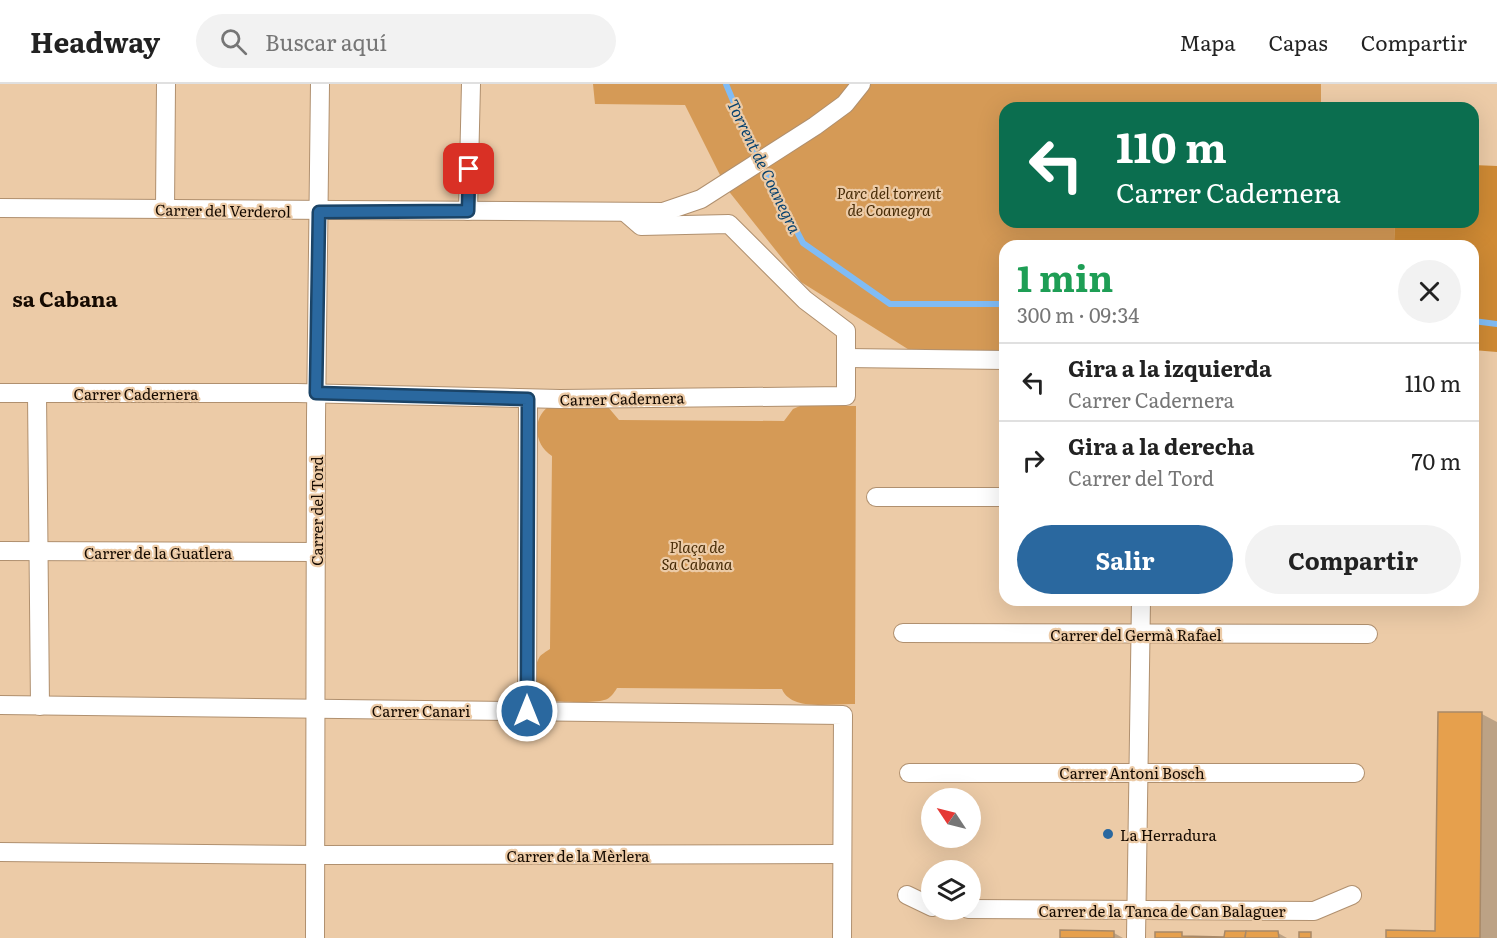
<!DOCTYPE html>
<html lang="es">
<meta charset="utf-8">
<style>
body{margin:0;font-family:Literata,serif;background:#f2f2f2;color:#222;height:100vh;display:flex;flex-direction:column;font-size:22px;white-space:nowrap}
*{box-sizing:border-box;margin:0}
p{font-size:20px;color:#767676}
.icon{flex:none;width:33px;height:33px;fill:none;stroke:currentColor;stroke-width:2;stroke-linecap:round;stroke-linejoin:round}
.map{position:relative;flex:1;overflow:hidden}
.drawer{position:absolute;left:999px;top:156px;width:480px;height:366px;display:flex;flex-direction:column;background:#fff;border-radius:18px;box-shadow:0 6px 24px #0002}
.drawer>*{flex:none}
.guide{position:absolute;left:999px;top:18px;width:480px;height:126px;border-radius:18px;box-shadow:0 6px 24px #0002;background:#0b6e4f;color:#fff;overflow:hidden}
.needle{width:39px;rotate:305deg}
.fabs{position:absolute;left:921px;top:704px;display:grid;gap:12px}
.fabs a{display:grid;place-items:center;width:60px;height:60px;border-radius:50%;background:#fff;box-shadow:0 6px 24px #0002;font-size:30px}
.pin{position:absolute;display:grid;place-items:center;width:51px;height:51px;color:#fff;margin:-26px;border-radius:12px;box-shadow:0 3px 9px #0006}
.me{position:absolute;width:66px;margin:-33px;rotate:0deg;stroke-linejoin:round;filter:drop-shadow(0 0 4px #0008)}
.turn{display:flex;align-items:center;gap:21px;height:126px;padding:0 18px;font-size:27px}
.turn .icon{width:78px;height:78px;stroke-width:2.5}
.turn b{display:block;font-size:42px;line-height:51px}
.round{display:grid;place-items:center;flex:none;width:63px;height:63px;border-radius:32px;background:#f2f2f2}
.overview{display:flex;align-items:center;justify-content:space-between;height:102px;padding:0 18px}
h1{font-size:36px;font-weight:700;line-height:45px;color:#1e9e55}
.primary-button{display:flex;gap:12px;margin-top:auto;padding:12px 18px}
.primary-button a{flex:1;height:69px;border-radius:36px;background:#2a689f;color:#fff;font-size:24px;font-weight:700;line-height:69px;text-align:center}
.primary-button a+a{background:#f2f2f2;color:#222}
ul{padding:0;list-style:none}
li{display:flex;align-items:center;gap:18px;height:78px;padding:0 18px;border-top:2px solid #e0e0e0}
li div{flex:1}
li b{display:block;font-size:22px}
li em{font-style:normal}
header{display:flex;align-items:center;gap:36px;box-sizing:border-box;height:84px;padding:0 30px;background:#fff;border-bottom:2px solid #e0e0e0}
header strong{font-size:28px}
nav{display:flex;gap:33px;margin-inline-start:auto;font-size:21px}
.search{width:420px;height:54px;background:#f2f2f2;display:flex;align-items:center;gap:15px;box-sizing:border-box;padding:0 21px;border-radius:33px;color:#767676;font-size:22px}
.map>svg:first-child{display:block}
.green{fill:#d59a56}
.forest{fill:#cf8a34}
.shadow{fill:#0003}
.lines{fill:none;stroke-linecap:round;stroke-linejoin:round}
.stream{stroke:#80bcf5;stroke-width:6}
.building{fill:#e6a04d;stroke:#a88968;stroke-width:1.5}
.minor-casing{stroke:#b0906f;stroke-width:20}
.minor{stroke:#fff;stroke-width:18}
.route-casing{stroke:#1b4467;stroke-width:15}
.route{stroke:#2a689f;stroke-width:10}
.poi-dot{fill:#2a689f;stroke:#eccba7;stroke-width:2}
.labels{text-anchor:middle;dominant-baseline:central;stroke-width:4.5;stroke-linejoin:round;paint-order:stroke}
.park-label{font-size:15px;font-style:italic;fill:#482c07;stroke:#eccba7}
.street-label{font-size:15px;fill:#150a01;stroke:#eccba7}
.poi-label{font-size:15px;fill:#150a01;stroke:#eccba7;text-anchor:start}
.water-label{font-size:16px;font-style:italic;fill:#07426f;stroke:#eccba7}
.district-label{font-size:21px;font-weight:bold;fill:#150a01;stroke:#eccba7}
</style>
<header>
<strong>Headway</strong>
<div class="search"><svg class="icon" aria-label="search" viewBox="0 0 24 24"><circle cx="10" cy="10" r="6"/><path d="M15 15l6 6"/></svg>Buscar aquí</div>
<nav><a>Mapa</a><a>Capas</a><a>Compartir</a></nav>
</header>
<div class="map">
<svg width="1497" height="854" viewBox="0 0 1497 854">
<rect width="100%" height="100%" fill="#eccba7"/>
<g class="green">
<polygon points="593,0 1321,0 1321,24 1005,24 1005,138 1395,138 1394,162 1005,162 1005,266 911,267 801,198 727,105 685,21 595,20"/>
<path d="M 800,322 L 856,322 L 855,620 C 834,619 791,628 782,605 L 617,604 C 614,609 610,615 604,616 C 596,619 556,619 548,615 C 536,609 532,585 539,574 C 541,570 546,568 550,565 L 552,372 C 535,362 531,336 548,323 L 608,323 L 619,336 L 784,337 L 793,325 Z"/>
</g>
<polygon class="forest" points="1473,81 1497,82 1497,268 1473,266 1473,162 1394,162 1395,138 1473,138"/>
<g class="shadow">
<polygon points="1482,630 1497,638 1497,854 1388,854 1436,848"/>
<polygon points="1114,849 1123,854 1062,854"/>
<polygon points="1278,849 1287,854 1226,854"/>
</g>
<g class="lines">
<g class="stream">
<polyline points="726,0 753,64 803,159 890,220 1005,220"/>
<polyline points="1473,237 1497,240"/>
</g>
</g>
<g class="building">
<polygon points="1438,628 1482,628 1480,854 1386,854 1386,846 1435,847"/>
<polygon points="1060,846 1114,847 1114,854 1060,854"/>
<polygon points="1225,847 1246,847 1245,854 1155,854 1155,848 1182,848 1182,852 1224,853"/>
<polygon points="1246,847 1278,847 1279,854 1245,854"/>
<rect x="1299" y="848" width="12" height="6"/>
</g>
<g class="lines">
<defs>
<g id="minor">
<polyline points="0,124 663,128 701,115 815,42 845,20 861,0"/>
<polyline points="165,125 166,0"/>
<polyline points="468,127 471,0"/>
<polyline points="847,274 1005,276"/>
<polyline points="0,309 297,309 560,315 846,312 846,247 805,216 729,140 641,142 626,129"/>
<polyline points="37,310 40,622"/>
<polyline points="876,413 1005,413"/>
<polyline points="0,467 316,468"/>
<polyline points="903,549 1368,550"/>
<polyline points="0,621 843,631 842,854"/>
<polyline points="527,627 528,315"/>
<polyline points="909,689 1355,689"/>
<polyline points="0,768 314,771 842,770"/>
<polyline points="907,811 932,823"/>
<polyline points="968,825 1314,827 1352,811"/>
<polyline points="315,854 316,334 320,0"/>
<polyline points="1136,854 1141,516"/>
</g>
</defs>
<use href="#minor" class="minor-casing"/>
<use href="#minor" class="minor"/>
</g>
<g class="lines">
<defs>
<polyline id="route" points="469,85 468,127 319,128 316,309 528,315 527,627"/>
</defs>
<use href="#route" class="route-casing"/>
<use href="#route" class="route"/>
</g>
<circle class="poi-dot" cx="1108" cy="750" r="6"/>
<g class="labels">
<g class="park-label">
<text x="889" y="108">Parc del torrent<tspan x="889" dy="17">de Coanegra</tspan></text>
<text x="697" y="462">Plaça de<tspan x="697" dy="17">Sa Cabana</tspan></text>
</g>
<g class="street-label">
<text transform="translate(223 126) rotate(1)">Carrer del Verderol</text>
<text x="136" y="309">Carrer Cadernera</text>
<text transform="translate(622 314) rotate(-1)">Carrer Cadernera</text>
<text transform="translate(316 427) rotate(-90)">Carrer del Tord</text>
<text x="158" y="468">Carrer de la Guatlera</text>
<text x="1136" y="550">Carrer del Germà Rafael</text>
<text x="421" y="626">Carrer Canari</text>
<text x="1132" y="688">Carrer Antoni Bosch</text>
<text x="578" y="771">Carrer de la Mèrlera</text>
<text x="1162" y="826">Carrer de la Tanca de Can Balaguer</text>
</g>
<g class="poi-label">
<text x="1120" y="750">La Herradura</text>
</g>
<g class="water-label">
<text transform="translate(765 82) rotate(64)">Torrent de Coanegra</text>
</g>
<g class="district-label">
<text x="65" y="213">sa Cabana</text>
</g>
</g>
</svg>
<div class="fabs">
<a><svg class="needle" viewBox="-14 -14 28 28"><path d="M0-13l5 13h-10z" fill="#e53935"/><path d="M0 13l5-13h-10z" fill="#767676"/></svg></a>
<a><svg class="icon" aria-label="layers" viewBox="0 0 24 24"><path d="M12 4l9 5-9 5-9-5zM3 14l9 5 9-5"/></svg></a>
</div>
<div class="pin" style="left:469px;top:85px;background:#d93025"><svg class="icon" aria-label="arrive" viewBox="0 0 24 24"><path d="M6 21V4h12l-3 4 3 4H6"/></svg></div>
<svg class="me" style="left:527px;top:627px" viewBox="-20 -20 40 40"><circle r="17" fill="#2a689f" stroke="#fff" stroke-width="3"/><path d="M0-11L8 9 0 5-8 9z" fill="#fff"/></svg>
<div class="guide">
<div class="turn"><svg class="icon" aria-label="left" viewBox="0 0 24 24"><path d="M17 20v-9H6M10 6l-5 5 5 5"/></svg><div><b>110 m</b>Carrer Cadernera</div></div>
</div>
<section class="drawer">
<div class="overview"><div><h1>1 min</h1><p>300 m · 09:34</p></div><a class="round"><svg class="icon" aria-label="close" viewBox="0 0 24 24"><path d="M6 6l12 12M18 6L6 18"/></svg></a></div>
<ul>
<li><svg class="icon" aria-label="left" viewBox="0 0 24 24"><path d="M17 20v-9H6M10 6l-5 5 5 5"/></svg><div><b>Gira a la izquierda</b><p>Carrer Cadernera</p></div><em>110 m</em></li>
<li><svg class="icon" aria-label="right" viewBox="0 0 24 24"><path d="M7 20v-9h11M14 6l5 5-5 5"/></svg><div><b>Gira a la derecha</b><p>Carrer del Tord</p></div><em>70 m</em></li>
</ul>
<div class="primary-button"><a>Salir</a><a>Compartir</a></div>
</section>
</div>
